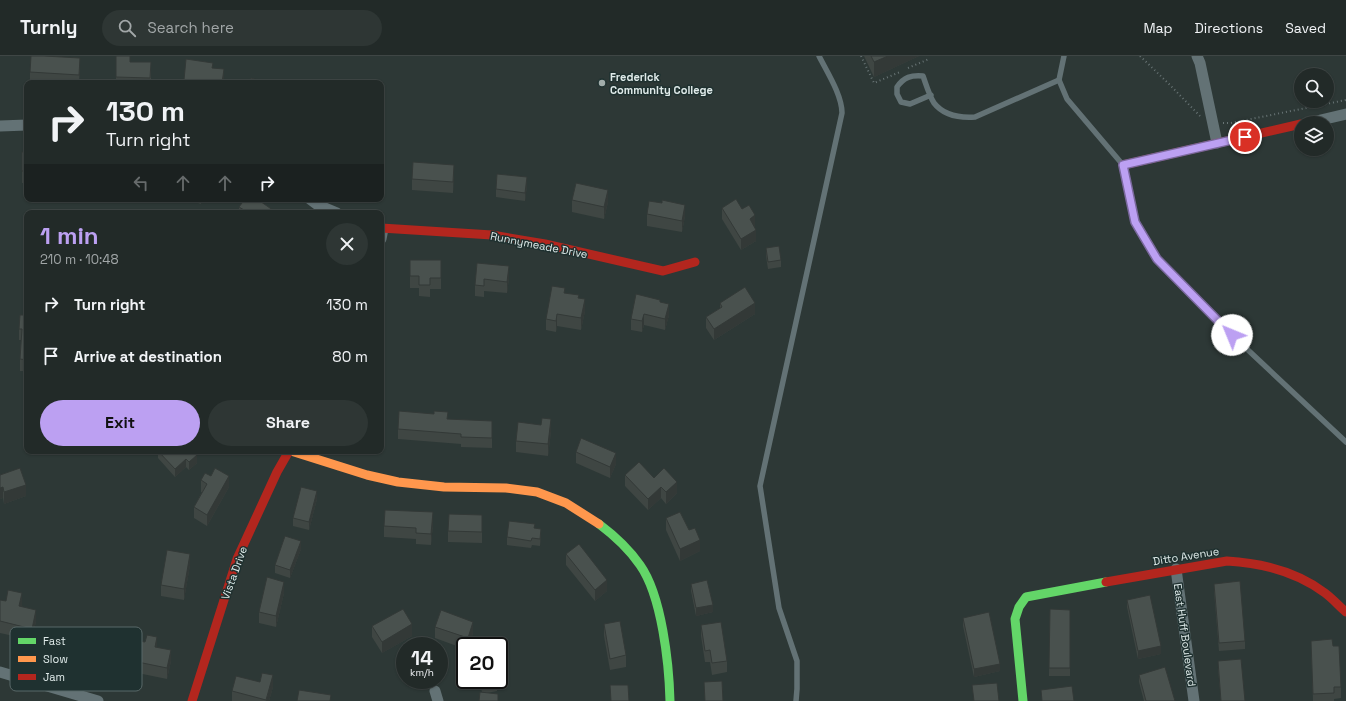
<!DOCTYPE html>
<meta charset="utf-8">
<style>
body{margin:0;font-family:"Space Grotesk",sans-serif;background:#2e3634;color:#f1f3f6;height:100vh;display:flex;flex-direction:column;font-size:15px;white-space:nowrap}
*{box-sizing:border-box;margin:0}
p{font-size:13px;color:#a2a7a8}
.icon{flex:none;width:22px;height:22px;fill:none;stroke:currentColor;stroke-width:2;stroke-linecap:round;stroke-linejoin:round}
.map{position:relative;flex:1;overflow:hidden}
.sheet{position:absolute;left:24px;top:154px;width:360px;height:244px;display:flex;flex-direction:column;background:#222a28;border-radius:8px;box-shadow:0 1px 3px #0004,0 0 0 1px #3f4645}
.sheet>*{flex:none}
.top-card{position:absolute;left:24px;top:24px;width:360px;height:122px;border-radius:8px;box-shadow:0 1px 3px #0004,0 0 0 1px #3f4645;background:#222a28;color:#f1f3f6;overflow:hidden}
.tools{position:absolute;left:1294px;top:12px;display:grid;gap:8px}
.tools a{display:grid;place-items:center;width:40px;height:40px;border-radius:50%;background:#222a28;box-shadow:0 1px 3px #0004,0 0 0 1px #3f4645;font-size:20px}
.speed{position:absolute;left:396px;top:581px;display:flex;gap:8px;font-size:20px;font-weight:700;text-align:center}
.speed>*{display:grid;place-content:center;width:52px;height:52px;border-radius:50%;background:#222a28;box-shadow:0 1px 3px #0004,0 0 0 1px #3f4645;line-height:1}
.speed small{font-size:10px;font-weight:400}
.speed .limit{border:2px solid #111;border-radius:6px;background:#fff;color:#111}
.pin{position:absolute;display:grid;place-items:center;width:34px;height:34px;color:#fff;margin:-17px;border:2px solid #fff;border-radius:50%;box-shadow:0 1px 4px #0007}
.me{position:absolute;width:44px;margin:-22px;rotate:315deg;stroke-linejoin:round;filter:drop-shadow(0 0 3px #0008)}
.turn{display:flex;align-items:center;gap:14px;height:84px;padding:0 16px;font-size:18px}
.turn .icon{width:52px;height:52px;stroke-width:2.5}
.turn b{display:block;font-size:28px;line-height:34px}
.lanes{display:flex;align-items:center;height:38px;padding:0 16px;background:#0003;justify-content:center;gap:20px;direction:ltr}
.lanes .off{opacity:.35}
.round{display:grid;place-items:center;flex:none;width:42px;height:42px;border-radius:21px;background:#2e3634}
.overview{display:flex;align-items:center;justify-content:space-between;height:68px;padding:0 16px}
h1{font-size:24px;font-weight:600;line-height:30px;color:#bca0f2}
.action{display:flex;gap:8px;margin-top:auto;padding:8px 16px}
.action a{flex:1;height:46px;border-radius:24px;background:#bca0f2;color:#111;font-size:16px;font-weight:600;line-height:46px;text-align:center}
.action a+a{background:#2e3634;color:#f1f3f6}
ul{padding:0;list-style:none}
li{display:flex;align-items:center;gap:12px;height:52px;padding:0 16px}
li div{flex:1}
li b{display:block;font-size:15px}
li em{font-style:normal}
header{display:flex;align-items:center;gap:24px;box-sizing:border-box;height:56px;padding:0 20px;background:#222a28;border-bottom:1px solid #3f4645}
header strong{font-size:19px}
nav{display:flex;gap:22px;margin-inline-start:auto;font-size:14px}
.search{width:280px;height:36px;background:#2e3634;display:flex;align-items:center;gap:10px;box-sizing:border-box;padding:0 14px;border-radius:22px;color:#a2a7a8;font-size:15px}
.map>svg:first-child{display:block}
.lines{fill:none;stroke-linecap:round;stroke-linejoin:round}
.path{stroke:#687475;stroke-width:2;stroke-dasharray:1 3;stroke-linecap:butt}
.lane{stroke:#637275;stroke-width:5.5}
.street{stroke:#637275;stroke-width:11}
.fast{stroke:#63d668;stroke-width:9}
.slow{stroke:#ff974d;stroke-width:9}
.jam{stroke:#b3261e;stroke-width:9}
.wall{fill:#3f4643}
.shaded-wall{fill:#333937}
.building{fill:#49514e;stroke:#333937}
.route-casing{stroke:#7a689d;stroke-width:10}
.route{stroke:#bca0f2;stroke-width:7}
.poi-dot{fill:#a1acaa;stroke:#1f3130;stroke-width:1.5}
.labels{text-anchor:middle;dominant-baseline:central;stroke-width:3;stroke-linejoin:round;paint-order:stroke}
.poi-label{font-size:11px;font-weight:bold;fill:#dfeae9;stroke:#1f3130;text-anchor:start}
.street-label{font-size:11px;fill:#dfeae9;stroke:#1f3130}
.key{fill:#1f3130;stroke:#596868;stroke-width:1}
.key-label{font-size:11px;fill:#dfeae9}
</style>
<header>
<strong>Turnly</strong>
<div class="search"><svg class="icon" aria-label="search" viewBox="0 0 24 24"><circle cx="10" cy="10" r="6"/><path d="M15 15l6 6"/></svg>Search here</div>
<nav><a>Map</a><a>Directions</a><a>Saved</a></nav>
</header>
<div class="map">
<svg width="1346" height="645" viewBox="0 0 1346 645">
<rect width="100%" height="100%" fill="#2d3836"/>
<g class="lines">
<g class="path">
<polyline points="861,0 874,27 900,16"/>
<polyline points="1140,0 1168,27 1200,60"/>
<polyline points="908,12 929,3"/>
<polyline points="1223,67 1231,67 1346,44"/>
</g>
<g class="lane">
<polyline points="1064,0 1059,24 1067,43 1123,109 1135,166 1157,203 1232,279 1346,386"/>
<path d="M 931,39 L 910,48 L 901,46 L 897,38 L 897,31 C 904,21 911,19 923,20 C 926,28 929,39 934,47 C 944,60 960,62 975,61 L 1059,24"/>
<path d="M 796,645 L 797,633 L 797,605 L 779,552 L 760,430 L 842,57 C 842,39 827,16 819,0"/>
</g>
<g class="street">
<polyline points="1197,0 1200,7 1217,87"/>
<polyline points="1308,67 1346,58"/>
<polyline points="0,70 27,69"/>
<polyline points="310,143 318,149 337,157"/>
<polyline points="381,183 383,173"/>
<polyline points="1176,513 1194,645"/>
<polyline points="0,616 98,645"/>
<polyline points="435,635 438,645"/>
</g>
<g class="fast">
<path d="M 599,468 C 615,480 629,493 640,509 C 662,540 669,608 670,645"/>
<polyline points="1023,645 1015,563 1019,551 1026,541 1106,526"/>
</g>
<polyline class="slow" points="291,395 367,419 398,426 444,431 506,432 537,436 566,447 599,468"/>
<g class="jam">
<polyline points="1123,109 1301,68"/>
<polyline points="381,172 492,179 545,188 663,215 695,206"/>
<path d="M 1106,526 L 1227,505 C 1262,507 1297,516 1325,537 C 1333,543 1339,550 1346,556"/>
<polyline points="192,645 237,503 277,416 289,395"/>
</g>
</g>
<g class="wall">
<polygon points="116,0 130,6 151,6 151,27 116,27"/>
<polygon points="864,0 919,0 874,21"/>
<polygon points="213,12 224,25 224,27 184,27 184,24"/>
<polygon points="80,14 79,27 30,27 30,16"/>
<rect x="22" y="96" width="5" height="31"/>
<polygon points="454,120 453,137 412,134 412,123"/>
<polygon points="527,129 525,145 496,141 496,133"/>
<polygon points="189,143 202,143 201,148 189,144"/>
<polygon points="572,144 608,146 604,163 572,156"/>
<polygon points="662,147 685,160 682,176 647,170 647,158"/>
<polygon points="239,151 277,157 239,157"/>
<polygon points="722,152 742,153 755,171 756,185 741,194 722,163"/>
<polygon points="766,192 781,204 781,211 768,213 766,200"/>
<polygon points="410,204 441,204 441,233 430,233 430,241 419,240 419,232 410,232"/>
<polygon points="477,207 509,222 507,237 484,235 484,241 475,240 475,229"/>
<polygon points="565,237 579,242 585,255 581,274 557,270 556,276 546,274 546,263"/>
<polygon points="660,246 669,259 665,274 644,269 642,276 631,274 631,263"/>
<polygon points="720,247 755,258 714,284 706,272 706,261 720,252"/>
<polygon points="27,259 27,315 20,315 20,303 21,284 19,284 19,273"/>
<polygon points="448,363 492,375 492,392 461,391 461,388 398,383 398,373"/>
<polygon points="551,375 548,400 516,396 516,385"/>
<polygon points="158,395 193,395 197,407 189,414 186,411 175,421 158,402"/>
<polygon points="576,396 616,408 610,422 576,407"/>
<polygon points="0,419 26,440 4,448 3,442 0,443"/>
<polygon points="625,419 654,422 677,437 666,448 661,442 648,454 625,430"/>
<polygon points="201,424 229,431 207,470 194,462 194,451 202,436 201,436"/>
<polygon points="317,443 309,474 293,470 293,462"/>
<polygon points="666,462 689,474 700,495 680,505 666,474"/>
<polygon points="433,468 431,489 416,488 416,483 384,481 384,470"/>
<polygon points="482,470 482,487 448,486 448,475"/>
<polygon points="535,472 541,480 540,490 532,489 531,492 507,489 507,481"/>
<polygon points="301,493 290,522 275,517 275,509"/>
<polygon points="566,498 607,535 595,545 566,509"/>
<polygon points="190,509 184,544 161,540 161,529"/>
<polygon points="691,528 713,556 696,560 691,535"/>
<polygon points="1214,528 1245,585 1245,593 1219,595 1214,535"/>
<polygon points="284,537 276,571 259,567 259,556"/>
<polygon points="0,544 22,549 21,551 36,565 32,584 0,577"/>
<polygon points="1127,544 1161,598 1138,603 1127,551"/>
<polygon points="1050,553 1070,554 1070,620 1049,620"/>
<polygon points="963,562 1000,615 974,621 963,570"/>
<polygon points="604,568 626,599 626,611 610,614 604,580"/>
<polygon points="701,569 727,605 727,616 712,619 710,606 705,606 701,580"/>
<polygon points="372,570 412,580 382,597 372,581"/>
<polygon points="435,571 473,577 469,590 465,590 465,593 435,582"/>
<polygon points="98,584 96,599 75,596 75,588"/>
<polygon points="1311,585 1333,590 1341,631 1341,642 1334,643 1334,645 1313,645"/>
<polygon points="157,591 171,605 167,623 128,615 128,604"/>
<polygon points="1218,605 1245,645 1221,645 1218,613"/>
<polygon points="1139,619 1175,645 1144,645 1139,626"/>
<polygon points="479,624 497,624 497,635 487,637 498,645 482,636"/>
<polygon points="273,631 269,645 232,645 232,635"/>
</g>
<g class="shaded-wall">
<polygon points="888,0 919,0 874,21 874,6"/>
<polygon points="80,2 80,14 79,27 79,19"/>
<polygon points="224,13 224,27 222,27"/>
<polygon points="454,109 454,120 453,137 453,126"/>
<polygon points="527,121 527,129 525,145 525,137"/>
<polygon points="608,134 608,146 604,163 604,151"/>
<polygon points="685,149 685,160 682,176 682,165"/>
<polygon points="755,159 755,171 750,174 750,163"/>
<polygon points="756,174 756,185 741,194 741,183"/>
<polygon points="509,210 509,222 507,237 507,226"/>
<polygon points="585,243 585,255 581,274 581,262"/>
<polygon points="755,247 755,258 714,284 714,273"/>
<polygon points="669,248 669,259 665,274 665,263"/>
<polygon points="557,258 557,270 556,276 556,265"/>
<polygon points="644,258 644,269 642,276 642,265"/>
<polygon points="551,363 551,375 548,400 548,388"/>
<polygon points="616,397 616,408 610,422 610,411"/>
<polygon points="197,399 197,407 189,414 189,406"/>
<polygon points="186,403 186,411 175,421 175,413"/>
<polygon points="229,420 229,431 207,470 207,459"/>
<polygon points="677,426 677,437 666,448 666,436"/>
<polygon points="26,429 26,440 4,448 4,436"/>
<polygon points="3,431 3,442 0,443 0,432"/>
<polygon points="661,431 661,442 648,454 648,443"/>
<polygon points="317,435 317,443 309,474 309,466"/>
<polygon points="433,456 433,468 431,489 431,478"/>
<polygon points="541,473 541,480 540,490 540,483"/>
<polygon points="700,484 700,495 680,505 680,493"/>
<polygon points="301,485 301,493 290,522 290,514"/>
<polygon points="190,498 190,509 184,544 184,533"/>
<polygon points="607,524 607,535 595,545 595,534"/>
<polygon points="284,526 284,537 276,571 276,560"/>
<polygon points="22,537 22,549 19,561 19,550"/>
<polygon points="713,549 713,556 696,560 696,552"/>
<polygon points="36,554 36,565 32,584 32,573"/>
<polygon points="473,566 473,577 469,590 468,590 468,582"/>
<polygon points="412,568 412,580 382,597 382,586"/>
<polygon points="98,576 98,584 96,599 96,591"/>
<polygon points="157,581 157,592 155,591"/>
<polygon points="1161,590 1161,598 1138,603 1138,595"/>
<polygon points="171,594 171,605 167,623 167,612"/>
<polygon points="1000,608 1000,615 974,621 974,613"/>
<polygon points="273,619 273,631 269,645 266,645"/>
</g>
<g class="building">
<polygon points="31,0 44,0 80,2 79,19 30,16"/>
<polygon points="116,0 130,0 130,6 151,6 150,22 116,21"/>
<polygon points="871,0 888,0 874,6"/>
<polygon points="186,3 213,7 212,12 224,13 222,27 204,27 184,24"/>
<polygon points="251,22 261,25 261,27 250,27"/>
<rect x="22" y="96" width="5" height="19"/>
<polygon points="413,106 454,109 453,126 412,123"/>
<polygon points="497,118 527,121 525,137 496,133"/>
<polygon points="576,127 608,134 604,151 572,144"/>
<polygon points="245,143 257,143 277,157 249,157 239,151"/>
<polygon points="736,143 742,153 749,149 755,159 750,163 756,174 741,183 722,152"/>
<polygon points="662,144 685,149 682,165 647,158 649,145 662,147"/>
<polygon points="779,190 781,204 768,206 766,192"/>
<polygon points="410,204 441,204 441,222 430,222 430,229 419,229 419,220 410,220"/>
<polygon points="477,207 509,210 507,226 484,223 484,230 475,229"/>
<polygon points="552,230 565,232 564,237 579,239 578,242 585,243 581,262 557,258 556,265 546,263"/>
<polygon points="745,231 755,247 714,273 706,261 722,251 720,247"/>
<polygon points="636,238 660,244 660,246 669,248 665,263 644,258 642,265 631,263"/>
<polygon points="20,259 27,259 27,304 20,303 22,273 19,273"/>
<polygon points="399,355 434,358 434,355 448,356 447,363 492,365 492,382 461,381 461,378 398,373"/>
<polygon points="542,362 551,363 548,388 516,385 518,366 541,369"/>
<polygon points="581,382 616,397 610,411 576,396"/>
<polygon points="158,395 193,395 197,399 189,406 186,403 175,413"/>
<polygon points="639,406 654,422 664,412 677,426 666,436 661,431 648,443 625,419"/>
<polygon points="20,412 26,429 4,436 3,431 0,432 0,419"/>
<polygon points="215,412 229,420 207,459 194,451 207,428 201,424 205,417 211,420"/>
<polygon points="301,431 317,435 309,466 293,462"/>
<polygon points="385,454 433,456 431,478 416,477 416,472 384,470"/>
<polygon points="680,456 689,474 695,472 700,484 680,493 666,462"/>
<polygon points="449,458 482,459 482,476 448,475"/>
<polygon points="509,465 535,468 534,472 541,473 540,483 532,482 531,485 507,481"/>
<polygon points="285,480 301,485 290,514 275,509"/>
<polygon points="579,488 607,524 595,534 566,498"/>
<polygon points="167,494 190,498 184,533 161,529"/>
<polygon points="267,521 284,526 276,560 259,556"/>
<polygon points="707,524 713,549 696,552 691,528"/>
<polygon points="1240,525 1245,585 1219,587 1214,528"/>
<polygon points="8,534 22,537 19,550 36,554 32,573 0,565 0,544 6,545"/>
<polygon points="1150,539 1161,590 1138,595 1127,544"/>
<polygon points="403,553 412,568 382,586 372,570"/>
<polygon points="1050,553 1070,554 1070,612 1049,612"/>
<polygon points="441,554 473,566 468,582 435,571"/>
<polygon points="989,556 1000,608 974,613 963,562"/>
<polygon points="620,565 626,599 610,603 604,568"/>
<polygon points="721,566 727,605 712,607 710,594 705,595 701,569"/>
<polygon points="147,579 157,581 155,591 171,594 167,612 128,604 132,584 145,586"/>
<polygon points="489,583 490,590 475,590 474,586"/>
<polygon points="1332,583 1333,590 1339,590 1341,631 1334,631 1334,637 1313,638 1311,585"/>
<polygon points="1241,603 1245,645 1221,645 1218,605"/>
<polygon points="1165,611 1175,645 1146,645 1139,619"/>
<polygon points="262,617 273,619 266,644 232,635 236,620 260,626"/>
<polygon points="482,624 493,624 482,626"/>
<polygon points="722,625 723,645 705,645 704,626"/>
<polygon points="997,627 999,645 974,645 972,629"/>
<polygon points="610,629 628,629 629,645 611,645"/>
<polygon points="1072,630 1074,645 1042,645 1041,634"/>
<polygon points="299,634 331,639 330,645 297,645"/>
<polygon points="480,636 498,638 498,645 479,645"/>
</g>
<g class="lines">
<defs>
<polyline id="route" points="1232,279 1157,203 1135,166 1123,109 1245,81"/>
</defs>
<use href="#route" class="route-casing"/>
<use href="#route" class="route"/>
</g>
<circle class="poi-dot" cx="602" cy="27" r="4"/>
<g class="labels">
<g class="poi-label">
<text x="610" y="21">Frederick<tspan x="610" dy="13">Community College</tspan></text>
</g>
<g class="street-label">
<text transform="translate(539 189) rotate(11)">Runnymeade Drive</text>
<text transform="translate(1186 500) rotate(-9)">Ditto Avenue</text>
<text transform="translate(234 517) rotate(-70)">Vista Drive</text>
<text transform="translate(1185 579) rotate(82)">East Huff Boulevard</text>
</g>
</g>
<rect x="10" y="571" width="132" height="64" rx="6" class="key"/>
<rect x="18" y="582" width="18" height="6" fill="#63d668"/>
<rect x="18" y="600" width="18" height="6" fill="#ff974d"/>
<rect x="18" y="618" width="18" height="6" fill="#b3261e"/>
<g class="key-label">
<text x="43" y="589">Fast</text>
<text x="43" y="607">Slow</text>
<text x="43" y="625">Jam</text>
</g>
</svg>
<div class="tools">
<a><svg class="icon" aria-label="search" viewBox="0 0 24 24"><circle cx="10" cy="10" r="6"/><path d="M15 15l6 6"/></svg></a>
<a><svg class="icon" aria-label="layers" viewBox="0 0 24 24"><path d="M12 4l9 5-9 5-9-5zM3 14l9 5 9-5"/></svg></a>
</div>
<div class="speed"><div>14<small>km/h</small></div><div class="limit">20</div></div>
<div class="pin" style="left:1245px;top:81px;background:#d93025"><svg class="icon" aria-label="arrive" viewBox="0 0 24 24"><path d="M6 21V4h12l-3 4 3 4H6"/></svg></div>
<svg class="me" style="left:1232px;top:279px" viewBox="-20 -20 40 40"><circle r="19" fill="#fff"/><path d="M0-13L10 11 0 6-10 11z" fill="#bca0f2"/></svg>
<div class="top-card">
<div class="turn"><svg class="icon" aria-label="right" viewBox="0 0 24 24"><path d="M7 20v-9h11M14 6l5 5-5 5"/></svg><div><b>130 m</b>Turn right</div></div>
<div class="lanes"><svg class="icon off" aria-label="left" viewBox="0 0 24 24"><path d="M17 20v-9H6M10 6l-5 5 5 5"/></svg><svg class="icon off" aria-label="ahead" viewBox="0 0 24 24"><path d="M12 20V5M6 11l6-6 6 6"/></svg><svg class="icon off" aria-label="ahead" viewBox="0 0 24 24"><path d="M12 20V5M6 11l6-6 6 6"/></svg><svg class="icon" aria-label="right" viewBox="0 0 24 24"><path d="M7 20v-9h11M14 6l5 5-5 5"/></svg></div>
</div>
<section class="sheet">
<div class="overview"><div><h1>1 min</h1><p>210 m · 10:48</p></div><a class="round"><svg class="icon" aria-label="close" viewBox="0 0 24 24"><path d="M6 6l12 12M18 6L6 18"/></svg></a></div>
<ul>
<li><svg class="icon" aria-label="right" viewBox="0 0 24 24"><path d="M7 20v-9h11M14 6l5 5-5 5"/></svg><div><b>Turn right</b></div><em>130 m</em></li>
<li><svg class="icon" aria-label="arrive" viewBox="0 0 24 24"><path d="M6 21V4h12l-3 4 3 4H6"/></svg><div><b>Arrive at destination</b></div><em>80 m</em></li>
</ul>
<div class="action"><a>Exit</a><a>Share</a></div>
</section>
</div>
